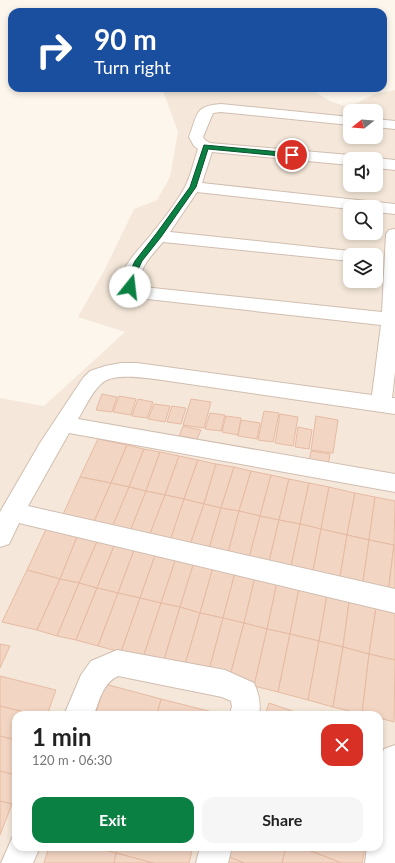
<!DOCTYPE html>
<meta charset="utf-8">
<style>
body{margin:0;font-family:Lato,sans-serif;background:#f6f6f6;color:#222;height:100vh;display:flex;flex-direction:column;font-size:15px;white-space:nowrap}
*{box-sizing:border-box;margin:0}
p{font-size:13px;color:#767676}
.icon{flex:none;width:22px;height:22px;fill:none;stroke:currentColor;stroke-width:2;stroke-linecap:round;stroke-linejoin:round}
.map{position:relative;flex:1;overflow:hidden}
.panel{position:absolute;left:12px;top:711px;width:371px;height:140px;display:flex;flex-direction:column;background:#fff;border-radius:12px;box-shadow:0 2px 6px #0003}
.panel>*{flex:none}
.hud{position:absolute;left:8px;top:8px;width:379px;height:84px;border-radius:12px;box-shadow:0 2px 6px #0003;background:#1a4fa0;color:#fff;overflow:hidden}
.needle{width:26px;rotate:253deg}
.controls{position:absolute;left:343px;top:104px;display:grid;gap:8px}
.controls a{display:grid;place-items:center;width:40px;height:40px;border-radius:8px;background:#fff;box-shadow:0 2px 6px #0003;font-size:20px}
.pin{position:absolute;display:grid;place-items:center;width:34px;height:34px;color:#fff;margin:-17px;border:2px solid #fff;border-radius:50%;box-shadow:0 1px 4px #0007}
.me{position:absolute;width:44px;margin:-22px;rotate:16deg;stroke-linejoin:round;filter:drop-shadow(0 0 3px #0008)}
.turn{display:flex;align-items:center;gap:14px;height:84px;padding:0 20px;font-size:18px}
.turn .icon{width:52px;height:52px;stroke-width:2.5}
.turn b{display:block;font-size:28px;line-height:34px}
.round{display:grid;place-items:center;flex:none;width:42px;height:42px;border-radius:12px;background:#f6f6f6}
.summary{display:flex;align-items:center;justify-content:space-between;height:68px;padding:0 20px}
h1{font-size:24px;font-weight:700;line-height:30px}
.primary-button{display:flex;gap:8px;margin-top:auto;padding:8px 20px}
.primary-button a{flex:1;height:46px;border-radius:12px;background:#0b8043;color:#fff;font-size:16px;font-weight:700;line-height:46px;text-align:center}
.primary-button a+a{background:#f6f6f6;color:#222}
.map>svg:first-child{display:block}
.residential{fill:#f5e8da;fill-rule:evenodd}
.building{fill:#f3d5c3;stroke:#e6bba3}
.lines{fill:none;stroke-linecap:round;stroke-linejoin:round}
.street-casing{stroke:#d1beb0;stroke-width:2}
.street{fill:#fff;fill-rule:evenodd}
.route{fill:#0b8043;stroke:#07532c}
</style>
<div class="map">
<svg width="395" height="863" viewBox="0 0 395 863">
<rect width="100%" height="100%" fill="#fdf6ec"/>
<path class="residential" d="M 162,88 L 309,88 L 330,101 L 348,107 L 375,94 L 395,90 L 395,863 L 0,863 L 0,398 L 44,406 L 125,332 L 78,317 L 104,271 L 134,209 L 157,200 L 170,177 L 178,132 ZM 350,111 L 376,111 L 376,137 L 350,137 ZM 350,159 L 376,159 L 376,185 L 350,185 ZM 350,207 L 376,207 L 376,233 L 350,233 ZM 350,255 L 376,255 L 376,281 L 350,281 ZM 16,715 L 379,715 L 379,847 L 16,847 Z"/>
<g class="building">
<polygon points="102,394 117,397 112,412 96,410"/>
<polygon points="119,396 136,399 131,415 113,412"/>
<polygon points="138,399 153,402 147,418 132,416"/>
<polygon points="191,399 211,402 204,428 183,425"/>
<polygon points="154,404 170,406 165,422 148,419"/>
<polygon points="172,406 186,408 181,424 167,422"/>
<polygon points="264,411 279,413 273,442 258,440"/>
<polygon points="210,413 225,415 221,431 205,429"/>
<polygon points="280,414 298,417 293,446 275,443"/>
<polygon points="226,416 241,418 238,435 222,432"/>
<polygon points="316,416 338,420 333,453 311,450"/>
<polygon points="241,420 260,423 257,439 238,436"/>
<polygon points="183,426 201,430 197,439 179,436"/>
<polygon points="298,427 312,430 309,449 295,447"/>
<polygon points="98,439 127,445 111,483 80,477"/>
<polygon points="127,445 144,449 129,487 111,483"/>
<polygon points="144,449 160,452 146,491 129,487"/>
<polygon points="311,451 330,454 328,465 309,462"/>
<polygon points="160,452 179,456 165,495 146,491"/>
<polygon points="179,456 198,460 184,499 165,495"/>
<polygon points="198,460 216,464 204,504 184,499"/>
<polygon points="216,464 234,467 221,508 204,504"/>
<polygon points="234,467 251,471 239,511 221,508"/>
<polygon points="251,471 271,475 260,516 239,511"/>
<polygon points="271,475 289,479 279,520 260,516"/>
<polygon points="80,477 111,483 92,526 61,519"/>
<polygon points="289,479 309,483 300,524 279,520"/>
<polygon points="111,483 129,487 111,530 92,526"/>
<polygon points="309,483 329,487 321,529 300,524"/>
<polygon points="129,487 146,491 129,534 111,530"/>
<polygon points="329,487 355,493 347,535 321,529"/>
<polygon points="146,491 165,495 148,539 129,534"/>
<polygon points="355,493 375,497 369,540 347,535"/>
<polygon points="165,495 184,499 169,544 148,539"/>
<polygon points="375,497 395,501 394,545 369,540"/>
<polygon points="184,499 204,504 189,548 169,544"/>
<polygon points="204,504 221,508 208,552 189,548"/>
<polygon points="221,508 239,511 227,557 208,552"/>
<polygon points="239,511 260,516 248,562 227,557"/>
<polygon points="260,516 279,520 268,566 248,562"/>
<polygon points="279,520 300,524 290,571 268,566"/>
<polygon points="300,524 321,529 312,576 290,571"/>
<polygon points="48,525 79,532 60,579 27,570"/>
<polygon points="321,529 347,535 339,583 312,576"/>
<polygon points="79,532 99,537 79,583 60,579"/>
<polygon points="347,535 369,540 362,588 339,583"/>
<polygon points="99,537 116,541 97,588 79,583"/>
<polygon points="369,540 394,545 388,593 362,588"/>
<polygon points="116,541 136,545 118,593 97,588"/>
<polygon points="136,545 157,550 140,598 118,593"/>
<polygon points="394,545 395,545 395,595 388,593"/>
<polygon points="157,550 177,555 161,603 140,598"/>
<polygon points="177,555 195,559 180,607 161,603"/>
<polygon points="195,559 214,564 200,613 180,607"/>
<polygon points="214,564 236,569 223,618 200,613"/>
<polygon points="236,569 256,573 244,623 223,618"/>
<polygon points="27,570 60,579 37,630 2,622"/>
<polygon points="256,573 278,578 267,629 244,623"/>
<polygon points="278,578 300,583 290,634 267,629"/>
<polygon points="60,579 79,583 57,636 37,630"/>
<polygon points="79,583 97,588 76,640 57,636"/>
<polygon points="300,583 328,589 319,641 290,634"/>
<polygon points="97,588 118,593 98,646 76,640"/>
<polygon points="328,589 350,595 343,647 319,641"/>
<polygon points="118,593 140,598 121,652 98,646"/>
<polygon points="350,595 377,601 369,654 343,647"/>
<polygon points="140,598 161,603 143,658 121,652"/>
<polygon points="377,601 395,605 395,660 369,654"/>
<polygon points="161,603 180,607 163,663 143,658"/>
<polygon points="180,607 200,613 184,668 163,663"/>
<polygon points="200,613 223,618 208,674 184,668"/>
<polygon points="223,618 244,623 229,680 208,674"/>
<polygon points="244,623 267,629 254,686 229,680"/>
<polygon points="267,629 290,634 278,692 254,686"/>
<polygon points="290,634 319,641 308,700 278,692"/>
<polygon points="319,641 343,647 333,707 308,700"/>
<polygon points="0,644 10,646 0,668"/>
<polygon points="343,647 369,654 362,714 333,707"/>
<polygon points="369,654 395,660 394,722 379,718 379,715 362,714"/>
<polygon points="0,676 56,690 47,715 36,715 0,706"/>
<polygon points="105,684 161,699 157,715 95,715"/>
<polygon points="161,699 224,715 157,715"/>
<polygon points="269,703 304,715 265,715"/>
<polygon points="0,706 36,715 16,715 16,740 0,736"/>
<polygon points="0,736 16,740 16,775 0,771"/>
<polygon points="0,771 16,775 16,794 12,804 0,801"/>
<polygon points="0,801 12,804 0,835"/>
<polygon points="49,847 96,847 116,853 114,863 44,863"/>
<polygon points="96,847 118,847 116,853"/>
<polygon points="118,847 193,847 189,863 153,863 116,853"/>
<polygon points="224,847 286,847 282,863 244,863 222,854"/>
<polygon points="286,847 301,847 342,863 282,863"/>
<polygon points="301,847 365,847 362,863 342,863"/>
<polygon points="116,853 153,863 114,863"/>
<polygon points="222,854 244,863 219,863"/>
</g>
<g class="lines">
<defs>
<g id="street">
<path d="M 221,104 L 350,117 L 350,125 L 221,112 L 213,113 L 203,137 L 205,140 L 210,143 L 350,155 L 355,157 L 357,159 L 350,159 L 350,165 L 212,152 L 202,183 L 395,204 L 395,214 L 376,212 L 376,207 L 350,207 L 350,209 L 197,192 L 170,232 L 350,251 L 356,252 L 358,255 L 350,255 L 350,261 L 163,242 C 153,254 139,267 139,285 L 143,287 L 382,312 L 386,234 L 389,230 L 395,229 L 395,372 L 392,398 L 395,398 L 395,414 L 162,380 C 146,378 113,372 101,384 C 91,393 85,408 78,419 L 395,474 L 395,492 L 69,433 L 28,506 L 395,589 L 395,613 L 19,523 L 9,544 L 0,547 L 0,512 L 40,443 L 83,378 L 90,371 L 105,366 L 121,363 L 137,363 L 372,395 L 381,325 L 138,298 C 128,295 118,290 121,277 C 127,259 142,247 153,232 C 163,220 178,200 185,187 C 191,175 194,161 198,149 L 194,146 L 189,137 C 198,114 194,106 221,104 Z"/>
<polygon points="376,119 395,121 395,129 376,127"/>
<polygon points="376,158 395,160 395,170 376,168 376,159 374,159"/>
<path d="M 117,650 L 225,670 L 254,683 C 259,694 261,703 259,715 L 229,715 L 232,707 L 231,701 L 222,697 L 118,676 C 103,683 99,701 94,715 L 64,715 L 81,675 L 91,661 Z"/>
<polygon points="395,745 395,863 365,863 367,847 379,847 380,760 384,749"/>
<polygon points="16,834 16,847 40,847 33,863 1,863 13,836"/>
<polygon points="200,847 232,847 228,863 196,863"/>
</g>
</defs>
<use href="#street" class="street-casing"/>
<use href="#street" class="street"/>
</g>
<polygon class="route" points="204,145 292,153 296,155 292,157 208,149 196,187 161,237 142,261 134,278 132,288 127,288 127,278 135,261 156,234 190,187"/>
</svg>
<div class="controls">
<a><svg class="needle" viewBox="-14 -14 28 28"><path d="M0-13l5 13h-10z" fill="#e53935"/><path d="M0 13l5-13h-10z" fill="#767676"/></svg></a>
<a><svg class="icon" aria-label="sound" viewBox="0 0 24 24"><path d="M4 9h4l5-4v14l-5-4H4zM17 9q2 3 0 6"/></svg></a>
<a><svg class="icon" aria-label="search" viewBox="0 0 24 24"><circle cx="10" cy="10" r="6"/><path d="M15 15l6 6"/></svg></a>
<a><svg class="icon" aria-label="layers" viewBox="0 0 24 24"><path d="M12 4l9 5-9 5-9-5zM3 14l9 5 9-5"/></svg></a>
</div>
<div class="pin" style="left:292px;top:155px;background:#d93025"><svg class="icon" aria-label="arrive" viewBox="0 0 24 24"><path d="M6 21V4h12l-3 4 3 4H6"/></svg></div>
<svg class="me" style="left:130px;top:287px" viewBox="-20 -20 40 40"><circle r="19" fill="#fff"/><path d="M0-13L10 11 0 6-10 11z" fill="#0b8043"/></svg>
<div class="hud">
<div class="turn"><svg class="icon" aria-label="right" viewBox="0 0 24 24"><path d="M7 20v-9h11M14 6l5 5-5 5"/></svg><div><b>90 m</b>Turn right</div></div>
</div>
<section class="panel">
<div class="summary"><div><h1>1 min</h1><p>120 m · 06:30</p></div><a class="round" style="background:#d93025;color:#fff"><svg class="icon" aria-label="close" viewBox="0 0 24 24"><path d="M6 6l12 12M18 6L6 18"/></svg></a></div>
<div class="primary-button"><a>Exit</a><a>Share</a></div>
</section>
</div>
